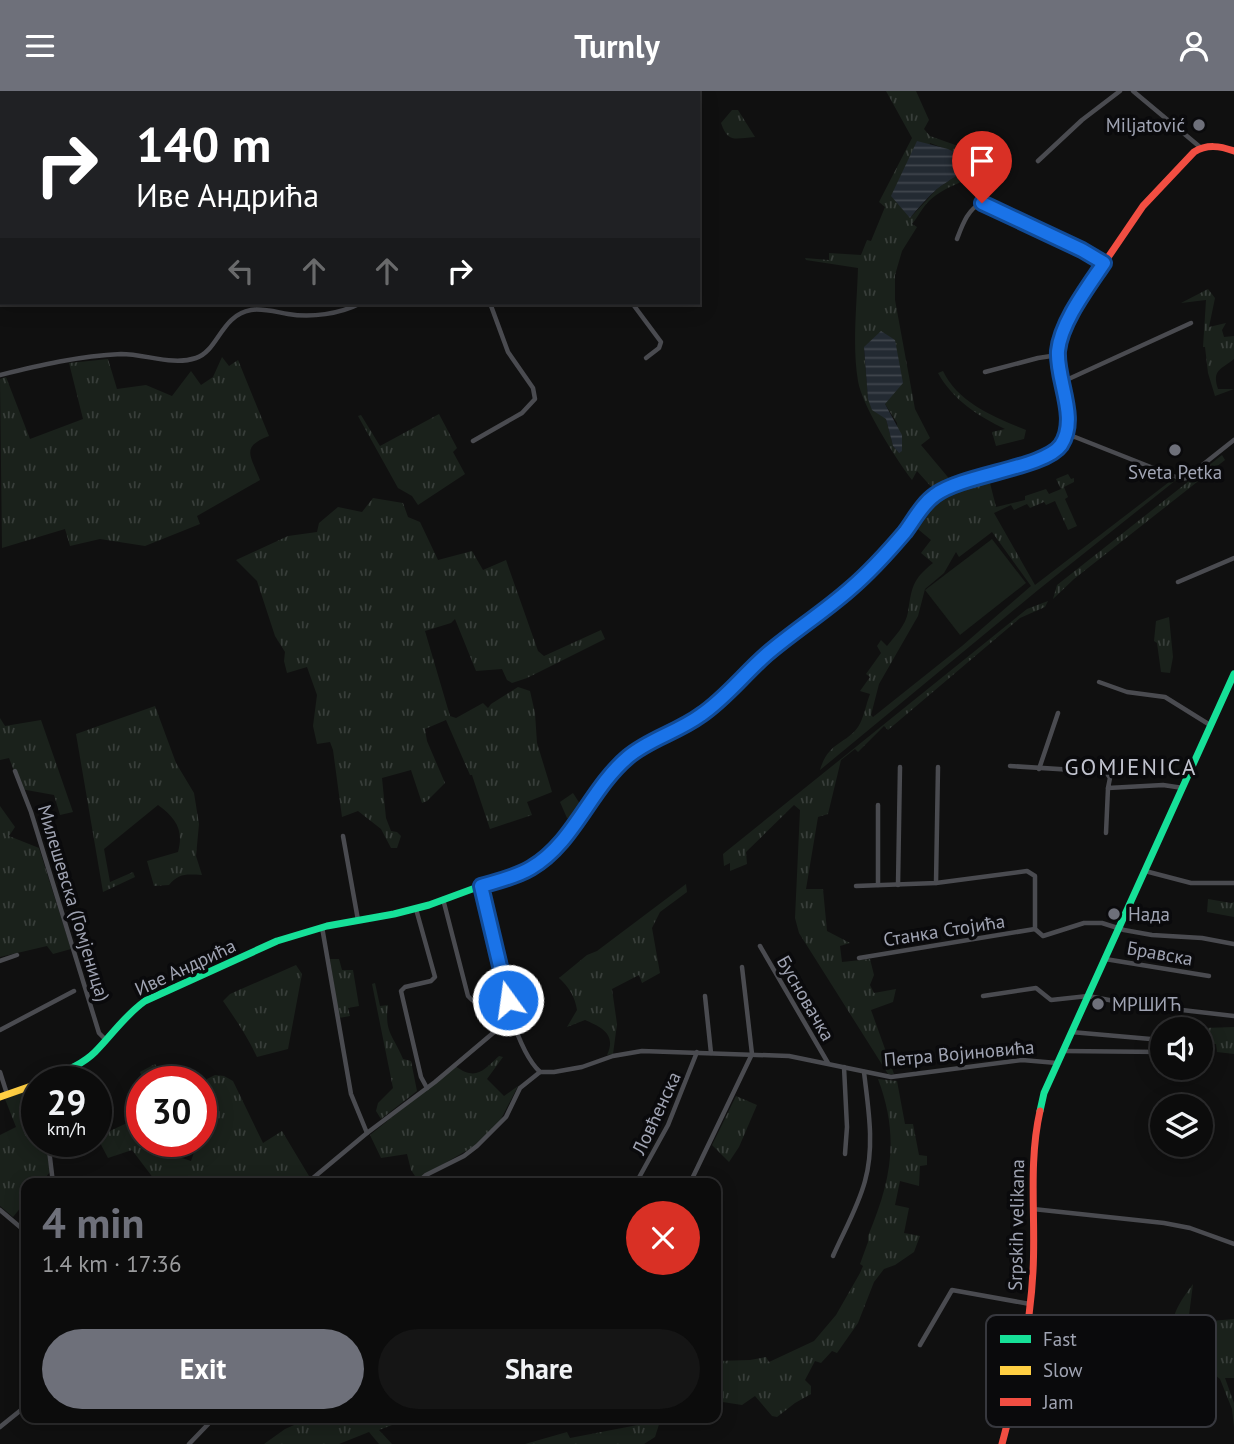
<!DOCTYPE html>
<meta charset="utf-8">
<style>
body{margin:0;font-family:"PT Sans",sans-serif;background:#151515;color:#f1f3f6;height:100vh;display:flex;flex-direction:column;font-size:26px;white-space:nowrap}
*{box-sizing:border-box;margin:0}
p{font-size:23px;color:#9a9b9d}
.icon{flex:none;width:38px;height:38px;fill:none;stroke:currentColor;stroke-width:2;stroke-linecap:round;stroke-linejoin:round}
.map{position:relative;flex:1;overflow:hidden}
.drawer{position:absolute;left:21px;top:1087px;width:700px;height:245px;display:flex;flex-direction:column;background:#0c0c0c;border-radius:14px;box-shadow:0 4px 18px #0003,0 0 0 2px #2c2c2d}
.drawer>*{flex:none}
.banner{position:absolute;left:0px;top:0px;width:700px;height:214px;box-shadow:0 4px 18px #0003,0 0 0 2px #2c2c2d;background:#202124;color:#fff;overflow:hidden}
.tools{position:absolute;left:1150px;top:926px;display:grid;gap:14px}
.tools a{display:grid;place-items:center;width:63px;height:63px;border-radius:50%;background:#0c0c0c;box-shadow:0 4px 18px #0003,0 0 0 2px #2c2c2d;font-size:35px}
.speed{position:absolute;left:21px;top:975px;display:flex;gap:14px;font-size:35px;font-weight:700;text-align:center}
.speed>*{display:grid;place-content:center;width:91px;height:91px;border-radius:50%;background:#0c0c0c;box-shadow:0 4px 18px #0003,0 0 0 2px #2c2c2d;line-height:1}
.speed small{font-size:18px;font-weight:400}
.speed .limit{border:10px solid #d22;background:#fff;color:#111}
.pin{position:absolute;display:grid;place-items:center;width:60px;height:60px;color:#fff;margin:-72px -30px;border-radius:50% 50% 50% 0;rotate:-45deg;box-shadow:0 0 7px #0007}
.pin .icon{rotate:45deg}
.me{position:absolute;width:77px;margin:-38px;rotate:346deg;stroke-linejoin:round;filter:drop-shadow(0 0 5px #0008)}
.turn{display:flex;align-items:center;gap:24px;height:147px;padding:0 21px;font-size:32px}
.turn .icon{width:91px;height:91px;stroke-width:2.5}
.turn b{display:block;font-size:49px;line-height:60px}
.lanes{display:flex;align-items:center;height:66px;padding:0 21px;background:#0003;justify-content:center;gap:35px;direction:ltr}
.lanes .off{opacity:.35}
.round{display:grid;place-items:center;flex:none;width:74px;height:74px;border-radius:37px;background:#151515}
.headline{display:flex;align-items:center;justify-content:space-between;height:119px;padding:0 21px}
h1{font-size:42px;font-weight:700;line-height:52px;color:#6e707a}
.cta{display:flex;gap:14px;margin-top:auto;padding:14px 21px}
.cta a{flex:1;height:80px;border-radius:42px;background:#6e707a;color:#fff;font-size:28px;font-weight:700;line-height:80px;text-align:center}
.cta a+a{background:#151515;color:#f1f3f6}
header{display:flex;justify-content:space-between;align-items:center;height:91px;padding:0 21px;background:#6e707a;color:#fff;font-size:32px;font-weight:700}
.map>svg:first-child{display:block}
.grass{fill:url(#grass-tufts);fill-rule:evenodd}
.pitch{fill:#1a211b}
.water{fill:url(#water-rules)}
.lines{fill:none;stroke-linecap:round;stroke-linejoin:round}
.street{stroke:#4a4b50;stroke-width:4.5}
.fast{stroke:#16e098;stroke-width:7}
.slow{stroke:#ffcf43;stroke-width:7}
.jam{stroke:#f24e42;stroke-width:7}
.route-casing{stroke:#114b97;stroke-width:18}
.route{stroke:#1a73e8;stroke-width:12}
.poi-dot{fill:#6e707a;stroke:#0a0a0c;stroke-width:2.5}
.labels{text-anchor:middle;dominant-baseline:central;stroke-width:7;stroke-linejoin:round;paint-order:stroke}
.poi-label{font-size:19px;fill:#a0a4b3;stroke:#0a0a0c;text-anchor:start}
.street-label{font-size:19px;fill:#a0a4b3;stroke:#0a0a0c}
.quarter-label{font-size:23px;letter-spacing:2px;fill:#c1c3ce;stroke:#0a0a0c}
.key{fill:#0a0a0c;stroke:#37383e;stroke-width:2}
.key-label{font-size:19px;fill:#a0a4b3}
</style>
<header><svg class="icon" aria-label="menu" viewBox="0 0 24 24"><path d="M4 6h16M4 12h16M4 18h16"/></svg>Turnly<svg class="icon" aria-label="person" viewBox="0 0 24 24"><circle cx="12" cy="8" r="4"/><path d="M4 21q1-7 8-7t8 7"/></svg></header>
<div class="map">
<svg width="1234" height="1353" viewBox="0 0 1234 1353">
<defs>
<pattern id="grass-tufts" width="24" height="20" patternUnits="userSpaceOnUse" patternTransform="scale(1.75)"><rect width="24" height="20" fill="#1a211b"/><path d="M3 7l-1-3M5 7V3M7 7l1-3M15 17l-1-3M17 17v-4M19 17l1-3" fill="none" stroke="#383e3a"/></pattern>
<pattern id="water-rules" width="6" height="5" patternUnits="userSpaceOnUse" patternTransform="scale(1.75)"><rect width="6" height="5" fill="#232a32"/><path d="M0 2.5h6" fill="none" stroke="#40464d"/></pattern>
</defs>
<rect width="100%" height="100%" fill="#101010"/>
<g class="grass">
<path d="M 886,0 L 916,0 L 929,29 L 924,38 L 930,45 L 1006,72 C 984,84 946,93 929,110 C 922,117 918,126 912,133 L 917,136 L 902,160 L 895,184 L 895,209 L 915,318 L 930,347 L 921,354 L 952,391 L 935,400 L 917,380 L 912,389 C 896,368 862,315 858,290 C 852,255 857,212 858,177 L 806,169 L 805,167 L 829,169 L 829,162 L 861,164 L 867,149 L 871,150 L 885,116 L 879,111 L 912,47 ZM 930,52 L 964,65 L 968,77 L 938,97 L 910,127 ZM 864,256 L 885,313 L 897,332 L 899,362 L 893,355 L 886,328 L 868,308 Z"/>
<path d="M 732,19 L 738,19 L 755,46 C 736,47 728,53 721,32 Z"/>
<path d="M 1208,198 L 1215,207 L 1209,236 L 1226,232 L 1222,239 L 1224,246 L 1234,245 L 1234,268 C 1220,279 1212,279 1218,298 L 1234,298 L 1215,305 L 1208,282 L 1205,256 L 1203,256 L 1206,209 L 1181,212 Z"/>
<path d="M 222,266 L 229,275 L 238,269 L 269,345 C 240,356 251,365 260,389 L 197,425 L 200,433 L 145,455 L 100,448 L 70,455 L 65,438 L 2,457 L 0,288 L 6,286 L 30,348 L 83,328 L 69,272 L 108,268 L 117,298 L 146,294 L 172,305 L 191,280 L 201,294 L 213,286 Z"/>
<path d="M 943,280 C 958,312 996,327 1026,339 L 1024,348 L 996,355 L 992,341 L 1005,338 C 978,325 953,309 938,282 Z"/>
<polygon points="439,323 457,357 453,361 465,383 418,414 412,405 398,397 358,325 361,324 380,355"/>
<polygon points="1222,364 1225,369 1074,488 1053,508 1057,494"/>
<path d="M 1068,383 L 1071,388 L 1074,387 L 1074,391 L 1064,396 L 1068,406 L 1065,408 L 1077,435 L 1068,439 L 1055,410 L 1046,414 L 1044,411 L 1030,417 L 1027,413 L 1014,419 L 1011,414 L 994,422 L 1035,494 L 1173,388 L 1176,389 L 1038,499 L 820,679 C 828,651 846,653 858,636 C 864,627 866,613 870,603 L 860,600 L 870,586 L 866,583 L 881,562 L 877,555 L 881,549 L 887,555 C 895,545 906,534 908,521 C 912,496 912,489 933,472 L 921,462 L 931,449 L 913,434 C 937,399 950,399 988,384 L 996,416 L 1025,409 L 1025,405 L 1046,398 L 1049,403 L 1061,398 L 1056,388 ZM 992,441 L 1031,495 L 962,555 L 873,626 L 871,624 L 879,593 L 918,525 L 925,498 L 944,482 L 956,461 L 959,466 Z"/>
<polygon points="373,407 403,412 408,426 420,431 438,469 472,460 483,479 506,469 538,560 544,565 601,539 605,548 527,587 512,592 507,589 502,578 476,580 455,528 451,532 425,540 450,625 456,627 483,612 488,617 491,613 518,596 530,600 535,622 537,652 552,701 527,711 532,724 490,738 472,684 470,684 446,629 425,638 427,650 445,692 427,710 422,712 411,679 382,687 386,727 391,740 397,741 401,745 397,757 391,757 381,738 358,720 342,726 333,659 330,651 317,653 313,635 317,604 307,576 287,582 284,570 285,561 275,545 257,490 236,469 288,445 317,441 319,432 338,416 362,421"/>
<polygon points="1048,510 1045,516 1020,527 888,639 884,635 858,661 855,658 841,669 828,723 818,726 806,798 823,798 827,840 850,852 840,855 842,871 870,868 874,884 870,894 874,902 896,898 893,911 871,919 894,983 888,983 799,842 795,827 800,719 794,714 746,761 747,773 730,780 730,772 724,775 723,763 1027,518"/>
<polygon points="1169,526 1173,566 1170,582 1161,581 1157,552 1154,550 1156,530"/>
<path d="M 155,615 L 176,672 L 194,702 L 199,733 L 196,765 L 202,784 C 186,783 179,782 169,794 L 154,795 L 147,770 L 178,761 C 184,739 176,727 158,714 L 104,758 L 110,791 L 133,781 L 135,786 L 103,801 L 76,643 Z"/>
<polygon points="0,627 5,635 41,629 73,721 60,724 54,704 21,698 9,667 0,669"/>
<polygon points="573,702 582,716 572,730 567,727 560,711"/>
<polygon points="0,715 15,736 9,745 39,757 71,858 53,863 47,855 0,866"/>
<path d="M 686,793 L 687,801 L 660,821 L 652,837 L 660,882 L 642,892 L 639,884 L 612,898 L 617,933 L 613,963 L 607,964 C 617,943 601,936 585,929 L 567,936 L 577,919 C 575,906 569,896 559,887 L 587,864 L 597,860 Z"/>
<polygon points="1208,808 1231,812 1234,811 1234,826 1207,821"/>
<polygon points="330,868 339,868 342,879 353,879 359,915 348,917 350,925 339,927"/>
<path d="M 296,874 L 302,883 L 288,958 L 257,966 C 247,945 236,929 223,910 L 230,903 Z"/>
<path d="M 375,892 L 380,915 L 388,914 C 384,942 394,945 403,968 L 411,970 L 417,1000 L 381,1028 L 376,1020 L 378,1012 L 393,997 L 372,893 Z"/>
<polygon points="1234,936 1234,963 1217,961 1216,953 1205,953 1204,937"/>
<path d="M 499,965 L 503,966 L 487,988 L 504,1005 L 518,995 L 500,1030 L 473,1056 L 417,1088 L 411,1079 L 407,1063 L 381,1067 L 370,1044 L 455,975 C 476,990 483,980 499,965 Z"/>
<polygon points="155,973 166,990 142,990 142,1003 135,993 143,988 140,981"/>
<polygon points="215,984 224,985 233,990 263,1052 282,1040 309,1085 300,1092 157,1092 132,1059 108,1067 97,1046 142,1025 142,1050 181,1050 178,1062 182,1067 191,1070 198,1050 201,1050 201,1040 206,1024 207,988"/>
<path d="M 878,988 L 897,990 L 905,1033 L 913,1033 L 919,1064 L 927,1065 L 927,1074 L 920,1075 L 919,1095 L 900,1090 L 895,1114 L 909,1117 L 904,1142 L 920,1145 L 914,1161 L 895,1174 L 884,1178 L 874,1191 L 858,1232 L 837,1262 L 832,1260 L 821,1272 L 815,1270 L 805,1289 L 811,1295 L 811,1303 L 795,1312 L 777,1326 L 772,1325 L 755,1305 L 742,1314 L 716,1310 L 716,1270 L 750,1269 L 766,1266 L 769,1271 L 814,1250 L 836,1224 L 860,1182 L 863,1175 L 860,1173 L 868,1151 L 868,1145 C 891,1090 900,1046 878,988 Z"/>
<polygon points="37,996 37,1050 47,1050 50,1081 41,1092 26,1092 26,1110 13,1126 0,1115 0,1044 16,1036 5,1008"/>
<polygon points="736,1005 757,1014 739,1056 729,1071 712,1054"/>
<path d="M 1193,1193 L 1188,1232 L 1234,1228 L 1234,1287 L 1225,1287 L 1234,1312 L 1234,1336 L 1232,1318 L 1220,1288 L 1206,1277 L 1196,1263 L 1191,1267 C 1165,1235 1170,1224 1193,1193 Z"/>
<polygon points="310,1327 310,1326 411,1327 379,1339 392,1353 379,1353 369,1341 339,1353 264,1353 285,1338"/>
<polygon points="652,1327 661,1327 655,1346 644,1353 525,1353 567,1341 570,1347 648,1332"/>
</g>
<polygon class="pitch" points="992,448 1026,492 960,544 925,499"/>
<g class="water">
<path d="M 917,50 L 948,58 L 972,70 C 964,83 948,89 937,98 C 927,107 918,117 910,127 L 891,105 Z"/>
<polygon points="881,240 895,249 903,292 885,313 902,344 902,360 899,362 893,355 886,328 872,319 868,308 864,256"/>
</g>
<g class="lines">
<g class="street">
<polyline points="485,0 486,2"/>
<polyline points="1133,0 1200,56"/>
<polyline points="667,2 668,0"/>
<polyline points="0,11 2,12"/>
<polyline points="1038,70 1082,29 1120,0"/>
<path d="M 957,148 C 962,135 968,117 982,112 L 1082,159 L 1105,172"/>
<polyline points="632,212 661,251 659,257 646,267"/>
<polyline points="985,281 1038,267 1058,264"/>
<path d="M 0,284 C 40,274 79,265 121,263 C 146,263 172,275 196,267 C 218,260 221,224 251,219 C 262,217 276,221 288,223 C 311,227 340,223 361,212"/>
<polyline points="1062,291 1191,232"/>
<polyline points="1065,345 1075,346 1181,388 1186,387 1234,349"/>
<polyline points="473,350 522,322 535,308 533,297 508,261 490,212"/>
<polyline points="1178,491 1234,467"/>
<polyline points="1099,591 1127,601 1165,606 1210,634"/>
<polyline points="1010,675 1106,681 1110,687 1108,697 1163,694 1183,697"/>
<polyline points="1039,678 1058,622"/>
<polyline points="15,680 31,721 99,942 106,949"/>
<polyline points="1106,742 1108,697"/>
<polyline points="343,745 358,829"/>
<polyline points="1145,780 1191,792 1234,792"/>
<polyline points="936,792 938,676"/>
<polyline points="878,794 878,714"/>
<polyline points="898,794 900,676"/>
<path d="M 481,795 C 492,841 507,950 540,981 L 554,981 L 582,976 L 613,965 L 642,960 L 789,965 L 891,986 L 1022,969 L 1057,972"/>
<polyline points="856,795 936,792 1027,780 1035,785 1035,838 1043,845 1084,832 1102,832 1124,839 1152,844 1202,847 1234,853"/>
<polyline points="443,808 468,905 472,909 483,914 493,941"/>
<polyline points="416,818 435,886 431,890 405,896 401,900 421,986 427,997"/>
<polyline points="322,836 351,1003 367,1042"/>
<polyline points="760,855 828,972"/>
<polyline points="859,867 1035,838"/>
<polyline points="1105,868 1209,885"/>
<polyline points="0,870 17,864"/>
<polyline points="705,905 711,962"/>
<polyline points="983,905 1036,897 1051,909 1088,905 1130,913 1234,925"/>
<polyline points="0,939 74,900"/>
<polyline points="1071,941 1162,949"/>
<polyline points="1063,960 1162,961"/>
<polyline points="844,976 847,1036 845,1063"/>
<polyline points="0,981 7,1003"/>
<polyline points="48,1050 53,1092"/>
<polyline points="307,1092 367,1042 435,991 512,926"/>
<polyline points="417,1092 426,1084 464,1065 477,1055 506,1026 520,997 540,981"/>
<polyline points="636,1092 668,1034 697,961"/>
<polyline points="690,1092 752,963 742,876"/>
<polyline points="1033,1118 1164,1132 1190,1137 1234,1153"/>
<polyline points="0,1119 26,1141"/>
<path d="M 833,1165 C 844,1140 858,1116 865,1090 C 875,1054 868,1016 864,981"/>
<polyline points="920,1254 952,1199 1030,1213"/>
<polyline points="0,1336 26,1315"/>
<polyline points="189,1353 215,1326"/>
</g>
<g class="fast">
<polyline points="0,56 2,55"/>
<path d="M 42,990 C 60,982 81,975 95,961 C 113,943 124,925 145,910 L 277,850 L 327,835 L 394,823 L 429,814 L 532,776 L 557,755"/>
<polyline points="1040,1020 1044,1002 1234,583"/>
</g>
<g class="slow">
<path d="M 898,449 C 910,436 918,419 931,407 C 950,389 995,382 1020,374 C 1037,369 1057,364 1064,347 C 1076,321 1056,290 1058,263 C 1061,235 1079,209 1094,187"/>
<polyline points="0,1006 37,993"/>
</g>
<g class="jam">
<polyline points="106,2 110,0"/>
<path d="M 1094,187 L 1143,115 L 1194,61 C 1207,53 1220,55 1234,60"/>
<polyline points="557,755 619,674 637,660 689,633 707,620 767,563 849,499 898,449"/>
<path d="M 1002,1353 C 1017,1296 1030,1239 1033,1180 C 1036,1127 1028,1073 1040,1020"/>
</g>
</g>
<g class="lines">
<defs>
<path id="route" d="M 508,909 L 481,795 C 498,790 516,786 531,777 C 574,752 590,698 628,666 C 649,648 678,641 701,624 C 726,607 744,583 767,563 C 794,540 824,521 850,498 C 870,481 888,461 905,441 C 914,429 922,413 935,404 C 963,383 1045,377 1061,354 C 1079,327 1056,289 1058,260 C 1061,231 1088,196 1104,172 L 1082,159 L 982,112"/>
</defs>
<use href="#route" class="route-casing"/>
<use href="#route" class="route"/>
</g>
<g class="poi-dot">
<circle cx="1199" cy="34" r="7"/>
<circle cx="1175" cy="359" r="7"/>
<circle cx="1114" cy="823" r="7"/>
<circle cx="1098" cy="913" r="7"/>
</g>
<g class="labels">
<g class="poi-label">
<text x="1185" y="34" text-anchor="end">Miljatović</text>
<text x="1175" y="381" text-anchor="middle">Sveta Petka</text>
<text x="1128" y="823">Нада</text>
<text x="1112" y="913">МРШИЋ</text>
</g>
<g class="street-label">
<text transform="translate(74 812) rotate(73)">Милешевска (Гомјеница)</text>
<text transform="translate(944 839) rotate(-9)">Станка Стојића</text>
<text transform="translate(1160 862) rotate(10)">Бравска</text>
<text transform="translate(185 876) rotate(-25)">Иве Андрића</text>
<text transform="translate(806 907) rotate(60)">Бусновачка</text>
<text transform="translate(959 962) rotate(-5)">Петра Војиновића</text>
<text transform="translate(656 1022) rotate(-65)">Ловћенска</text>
<text transform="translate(1016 1134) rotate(-89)">Srpskih velikana</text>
</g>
<g class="quarter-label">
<text x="1131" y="675">GOMJENICA</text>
</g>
</g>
<rect x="986" y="1224" width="230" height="112" rx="10" class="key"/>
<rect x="1000" y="1244" width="31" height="8" fill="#16e098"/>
<rect x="1000" y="1275" width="31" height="9" fill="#ffcf43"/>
<rect x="1000" y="1307" width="31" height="8" fill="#f24e42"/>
<g class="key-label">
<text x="1043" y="1255">Fast</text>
<text x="1043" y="1286">Slow</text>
<text x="1043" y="1318">Jam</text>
</g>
</svg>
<div class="tools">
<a><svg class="icon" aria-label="sound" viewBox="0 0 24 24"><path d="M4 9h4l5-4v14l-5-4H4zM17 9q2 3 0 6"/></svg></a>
<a><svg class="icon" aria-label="layers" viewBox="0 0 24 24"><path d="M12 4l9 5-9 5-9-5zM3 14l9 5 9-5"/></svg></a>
</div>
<div class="speed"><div>29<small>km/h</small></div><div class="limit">30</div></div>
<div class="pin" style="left:982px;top:112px;background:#d93025"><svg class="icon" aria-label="arrive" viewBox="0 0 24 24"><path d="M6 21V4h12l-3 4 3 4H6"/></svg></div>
<svg class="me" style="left:508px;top:909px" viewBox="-20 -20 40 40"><circle r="17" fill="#1a73e8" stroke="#fff" stroke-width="3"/><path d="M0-11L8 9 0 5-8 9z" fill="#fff"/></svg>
<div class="banner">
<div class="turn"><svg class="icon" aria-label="right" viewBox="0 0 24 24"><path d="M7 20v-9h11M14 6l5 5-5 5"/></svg><div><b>140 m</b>Иве Андрића</div></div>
<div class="lanes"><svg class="icon off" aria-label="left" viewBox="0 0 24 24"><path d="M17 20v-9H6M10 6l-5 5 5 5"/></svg><svg class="icon off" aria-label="ahead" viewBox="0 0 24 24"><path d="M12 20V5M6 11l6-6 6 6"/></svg><svg class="icon off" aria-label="ahead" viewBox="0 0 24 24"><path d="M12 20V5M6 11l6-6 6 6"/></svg><svg class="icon" aria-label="right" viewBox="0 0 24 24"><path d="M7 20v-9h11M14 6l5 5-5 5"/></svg></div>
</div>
<section class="drawer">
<div class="headline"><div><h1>4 min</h1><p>1.4 km · 17:36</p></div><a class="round" style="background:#d93025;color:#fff"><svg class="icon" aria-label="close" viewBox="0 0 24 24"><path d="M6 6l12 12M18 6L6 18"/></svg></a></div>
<div class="cta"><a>Exit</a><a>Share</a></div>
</section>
</div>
